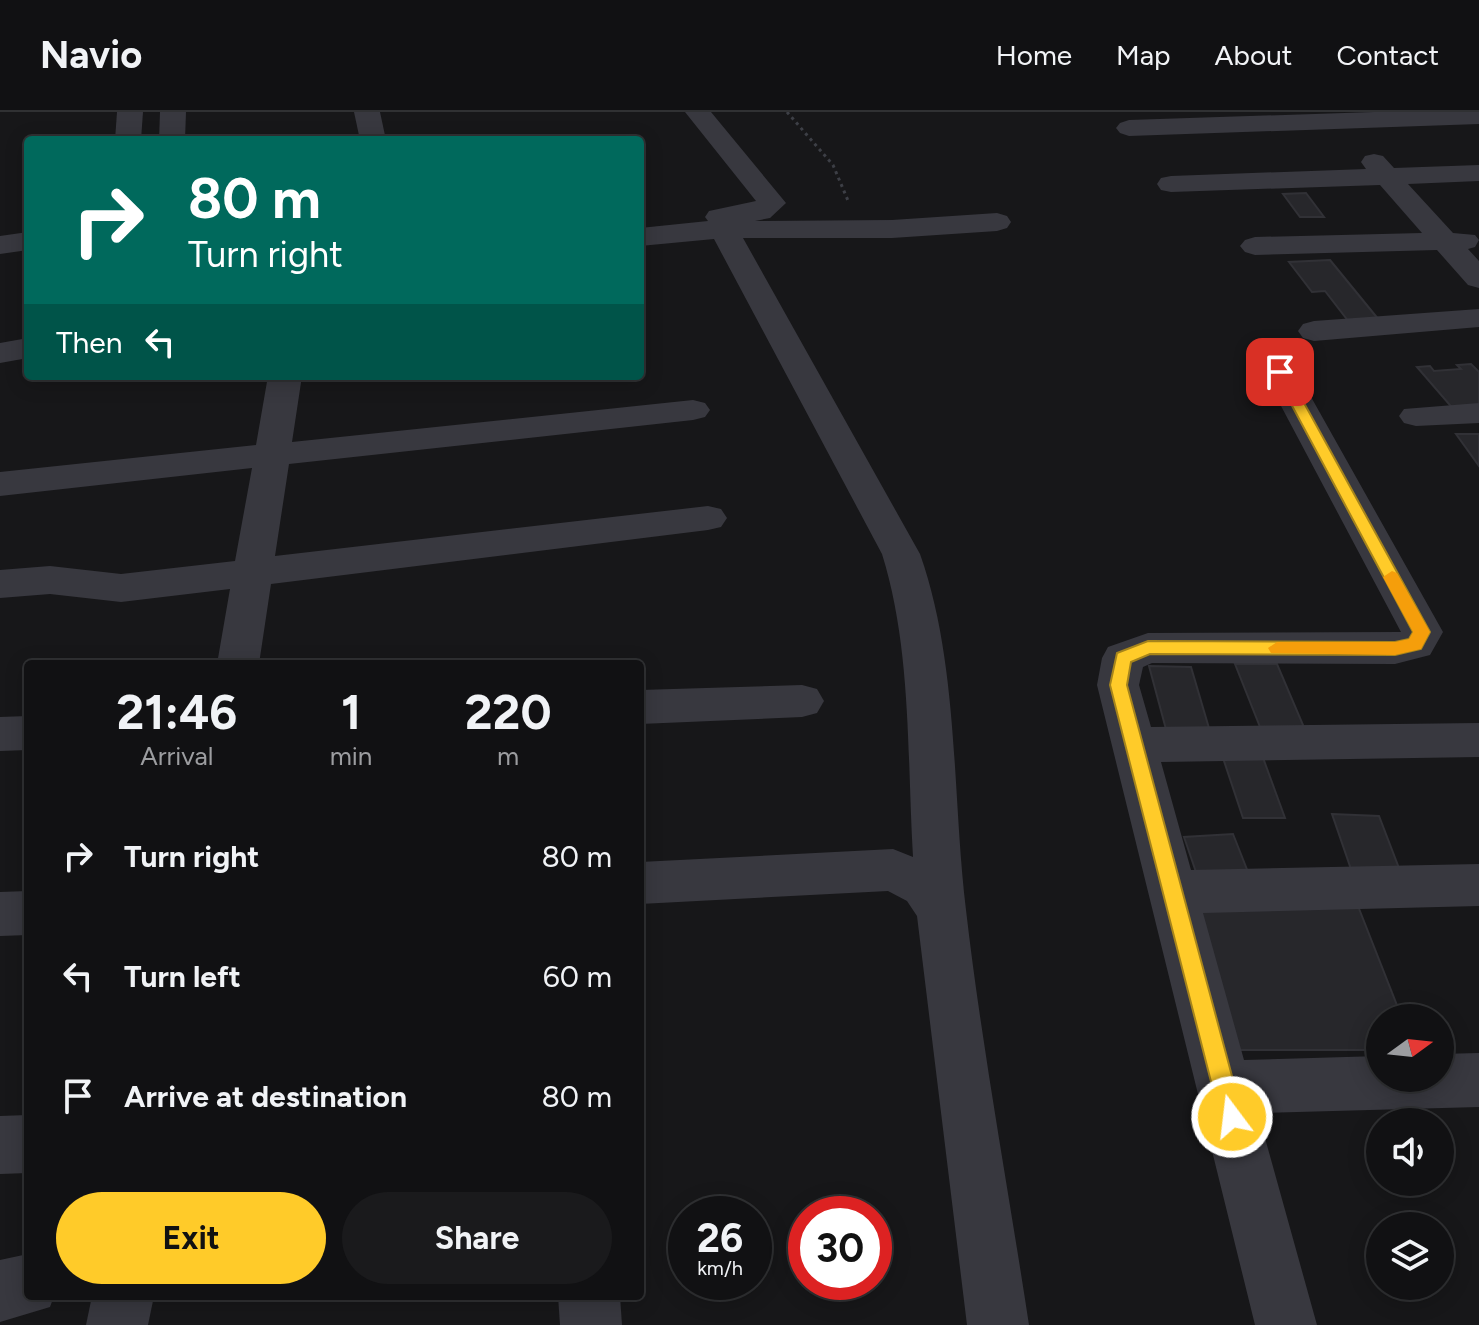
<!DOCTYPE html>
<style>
body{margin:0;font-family:Figtree,sans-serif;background:#1a1a1c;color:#f1f3f6;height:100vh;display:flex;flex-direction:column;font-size:30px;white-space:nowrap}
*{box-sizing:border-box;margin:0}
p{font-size:26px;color:#9c9da0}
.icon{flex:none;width:44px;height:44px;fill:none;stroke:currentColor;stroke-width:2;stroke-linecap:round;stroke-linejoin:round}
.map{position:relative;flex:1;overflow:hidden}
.panel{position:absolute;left:24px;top:548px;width:620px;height:640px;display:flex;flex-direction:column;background:#111113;border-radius:8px;box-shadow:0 4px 20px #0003,0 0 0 2px #303133}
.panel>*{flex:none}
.banner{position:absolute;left:24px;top:24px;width:620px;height:244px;border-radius:8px;box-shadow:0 4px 20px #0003,0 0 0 2px #303133;background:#00695c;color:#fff;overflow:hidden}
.needle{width:52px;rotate:75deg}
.tools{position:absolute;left:1366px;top:892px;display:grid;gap:16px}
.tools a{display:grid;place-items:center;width:88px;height:88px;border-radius:50%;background:#111113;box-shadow:0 4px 20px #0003,0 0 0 2px #303133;font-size:40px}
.speed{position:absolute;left:668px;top:1084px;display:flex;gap:16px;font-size:40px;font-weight:700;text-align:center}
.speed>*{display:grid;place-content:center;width:104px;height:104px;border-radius:50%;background:#111113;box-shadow:0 4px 20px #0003,0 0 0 2px #303133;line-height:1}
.speed small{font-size:20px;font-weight:400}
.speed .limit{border:12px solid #d22;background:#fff;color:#111}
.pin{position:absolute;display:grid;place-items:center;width:68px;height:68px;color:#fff;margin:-34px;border-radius:16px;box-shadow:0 4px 12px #0006}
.me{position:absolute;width:88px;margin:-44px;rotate:345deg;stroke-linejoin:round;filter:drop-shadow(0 0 6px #0008)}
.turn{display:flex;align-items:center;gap:28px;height:168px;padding:0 32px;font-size:36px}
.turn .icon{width:104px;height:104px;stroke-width:2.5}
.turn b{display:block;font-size:56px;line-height:68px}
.then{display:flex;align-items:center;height:76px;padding:0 32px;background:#0003;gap:16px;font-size:30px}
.eta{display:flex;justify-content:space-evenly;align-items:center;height:136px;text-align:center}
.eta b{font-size:48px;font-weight:700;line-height:56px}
.primary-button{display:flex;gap:16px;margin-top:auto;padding:16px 32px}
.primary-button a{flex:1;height:92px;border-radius:48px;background:#ffcb29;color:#111;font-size:32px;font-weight:700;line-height:92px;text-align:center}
.primary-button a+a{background:#1a1a1c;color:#f1f3f6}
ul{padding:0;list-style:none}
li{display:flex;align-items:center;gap:24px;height:120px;padding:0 32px}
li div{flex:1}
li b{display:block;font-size:30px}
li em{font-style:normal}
header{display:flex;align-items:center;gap:48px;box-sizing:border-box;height:112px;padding:0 40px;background:#111113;border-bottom:2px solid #303133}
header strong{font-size:38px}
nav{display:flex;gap:44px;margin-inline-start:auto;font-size:28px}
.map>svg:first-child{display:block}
.building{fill:#27272b;stroke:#313136;stroke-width:2}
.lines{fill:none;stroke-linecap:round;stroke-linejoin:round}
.path{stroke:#3d3f46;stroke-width:3;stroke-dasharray:3 4;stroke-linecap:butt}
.minor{fill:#38383f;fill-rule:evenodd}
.route{fill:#ffcb29;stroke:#a6841b;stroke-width:2}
.slow{fill:#f59e0b}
</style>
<header>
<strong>Navio</strong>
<nav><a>Home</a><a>Map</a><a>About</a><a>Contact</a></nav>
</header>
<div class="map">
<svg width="1479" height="1213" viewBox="0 0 1479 1213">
<rect width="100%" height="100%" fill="#171719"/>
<g class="building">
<polygon points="1306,81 1324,105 1300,105 1283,82"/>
<polygon points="1330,148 1379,208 1349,210 1325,179 1312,180 1289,150"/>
<polygon points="1471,252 1479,260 1479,297 1455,299 1417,255 1430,254 1434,259 1461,257 1457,253"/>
<polygon points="1456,322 1479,322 1479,354"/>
<polygon points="1235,552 1277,552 1306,620 1262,620"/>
<polygon points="1149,554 1191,555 1211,623 1167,621"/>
<polygon points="1222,643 1262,643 1285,706 1243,706"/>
<polygon points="1332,702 1379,704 1402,764 1353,763"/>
<polygon points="1233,722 1248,760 1197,763 1184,725"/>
<polygon points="1194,784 1354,784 1402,906 1380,906 1380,938 1239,938"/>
</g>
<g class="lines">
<polyline class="path" points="787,0 833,53 849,91"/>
<g class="minor">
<polygon points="117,0 143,0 141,28 115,28"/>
<polygon points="160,0 186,0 185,28 159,28"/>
<polygon points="354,0 380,0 386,28 360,28"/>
<path d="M 685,0 L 711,0 L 786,91 L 770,106 L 755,109 L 892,108 L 997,101 L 1007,104 L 1011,110 L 1007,116 L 997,119 L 892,126 L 743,126 L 920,442 C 959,552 952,682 966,798 C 982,936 1008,1075 1029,1213 L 967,1213 L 917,804 L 907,789 L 888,779 L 640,792 L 640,750 L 893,737 L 913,745 C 907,645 912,538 882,442 L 714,127 L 640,134 L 640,116 L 708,109 L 705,105 L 709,99 L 756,89 Z"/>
<polygon points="1374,0 1479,0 1479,12 1129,24 1120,21 1116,16 1120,11 1129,8"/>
<polygon points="1374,42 1383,44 1394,56 1479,53 1479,69 1408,72 1453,121 1475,123 1479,128 1475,135 1468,137 1479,149 1479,176 1468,173 1437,138 1255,143 1245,140 1240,134 1245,128 1255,125 1422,121 1380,73 1171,80 1161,78 1157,72 1161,66 1171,64 1366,57 1361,50 1365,44"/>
<polygon points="28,120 28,138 0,142 0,124"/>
<polygon points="1479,197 1479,215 1314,229 1303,226 1298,219 1303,212 1314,209"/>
<polygon points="28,226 28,246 0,251 0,231"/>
<polygon points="1280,250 1292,253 1297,260 1443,520 1430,543 1395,552 1152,551 1143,555 1139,573 1151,615 1479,611 1479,645 1161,650 1191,758 1479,752 1479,794 1203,801 1244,948 1380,944 1380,966 1440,966 1440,942 1479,941 1479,995 1258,1001 1317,1213 1255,1213 1097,573 1102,546 1108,535 1148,521 1401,520 1263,260 1268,253"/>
<polygon points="268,264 302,264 292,330 693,288 705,291 710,298 705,305 693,308 289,352 275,444 708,394 721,397 727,406 721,415 708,418 271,472 259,552 217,552 230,477 121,490 50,482 0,486 0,458 50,454 121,462 235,449 252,356 0,384 0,360 256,333"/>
<polygon points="1479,291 1479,311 1416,314 1404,311 1399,304 1404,297"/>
<polygon points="802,573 817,577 824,589 817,601 802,605 640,612 640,578"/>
<polygon points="28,604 28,638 0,639 0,605"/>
<polygon points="28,779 28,823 0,824 0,780"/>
<polygon points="28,1003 28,1061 0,1062 0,1004"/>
<polygon points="28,1142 28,1184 54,1184 50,1195 0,1210 0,1148"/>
<polygon points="92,1184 154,1184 148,1213 86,1213"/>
<polygon points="558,1184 620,1184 622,1213 560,1213"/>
</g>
</g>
<polygon class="route" points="1280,256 1287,260 1430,520 1421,537 1395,543 1150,542 1131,550 1127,573 1243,1005 1240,1013 1232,1016 1223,1013 1220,1005 1110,573 1117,541 1148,529 1395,530 1409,527 1413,520 1274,260"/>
<polygon class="slow" points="1392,459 1397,461 1430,520 1421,537 1395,543 1271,541 1268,536 1277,530 1395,530 1409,527 1413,520 1383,465"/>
</svg>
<div class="tools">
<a><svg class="needle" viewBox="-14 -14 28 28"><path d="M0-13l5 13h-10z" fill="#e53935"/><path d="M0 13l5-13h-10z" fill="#9c9da0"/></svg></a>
<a><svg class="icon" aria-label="sound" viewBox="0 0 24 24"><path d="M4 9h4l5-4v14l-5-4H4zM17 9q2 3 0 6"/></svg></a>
<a><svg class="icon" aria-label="layers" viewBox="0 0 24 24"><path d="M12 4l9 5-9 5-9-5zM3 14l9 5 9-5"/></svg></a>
</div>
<div class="speed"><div>26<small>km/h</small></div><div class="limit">30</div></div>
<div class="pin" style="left:1280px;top:260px;background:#d93025"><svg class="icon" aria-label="arrive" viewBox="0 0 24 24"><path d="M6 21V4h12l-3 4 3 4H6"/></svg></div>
<svg class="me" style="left:1232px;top:1005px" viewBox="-20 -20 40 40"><circle r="17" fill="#ffcb29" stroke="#fff" stroke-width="3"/><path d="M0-11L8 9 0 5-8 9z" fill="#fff"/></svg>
<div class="banner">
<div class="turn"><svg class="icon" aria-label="right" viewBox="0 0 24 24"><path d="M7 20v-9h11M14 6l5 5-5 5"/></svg><div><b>80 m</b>Turn right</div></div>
<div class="then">Then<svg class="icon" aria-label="left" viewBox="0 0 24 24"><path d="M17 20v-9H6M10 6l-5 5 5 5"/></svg></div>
</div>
<section class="panel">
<div class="eta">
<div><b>21:46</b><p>Arrival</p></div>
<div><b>1</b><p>min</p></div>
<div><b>220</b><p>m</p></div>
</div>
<ul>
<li><svg class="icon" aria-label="right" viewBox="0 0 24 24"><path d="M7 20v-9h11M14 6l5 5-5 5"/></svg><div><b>Turn right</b></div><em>80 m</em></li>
<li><svg class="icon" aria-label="left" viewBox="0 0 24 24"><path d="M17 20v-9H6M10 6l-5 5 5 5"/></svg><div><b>Turn left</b></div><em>60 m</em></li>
<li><svg class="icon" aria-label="arrive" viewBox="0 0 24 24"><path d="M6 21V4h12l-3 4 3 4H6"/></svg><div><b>Arrive at destination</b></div><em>80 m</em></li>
</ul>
<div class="primary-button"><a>Exit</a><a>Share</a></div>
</section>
</div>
